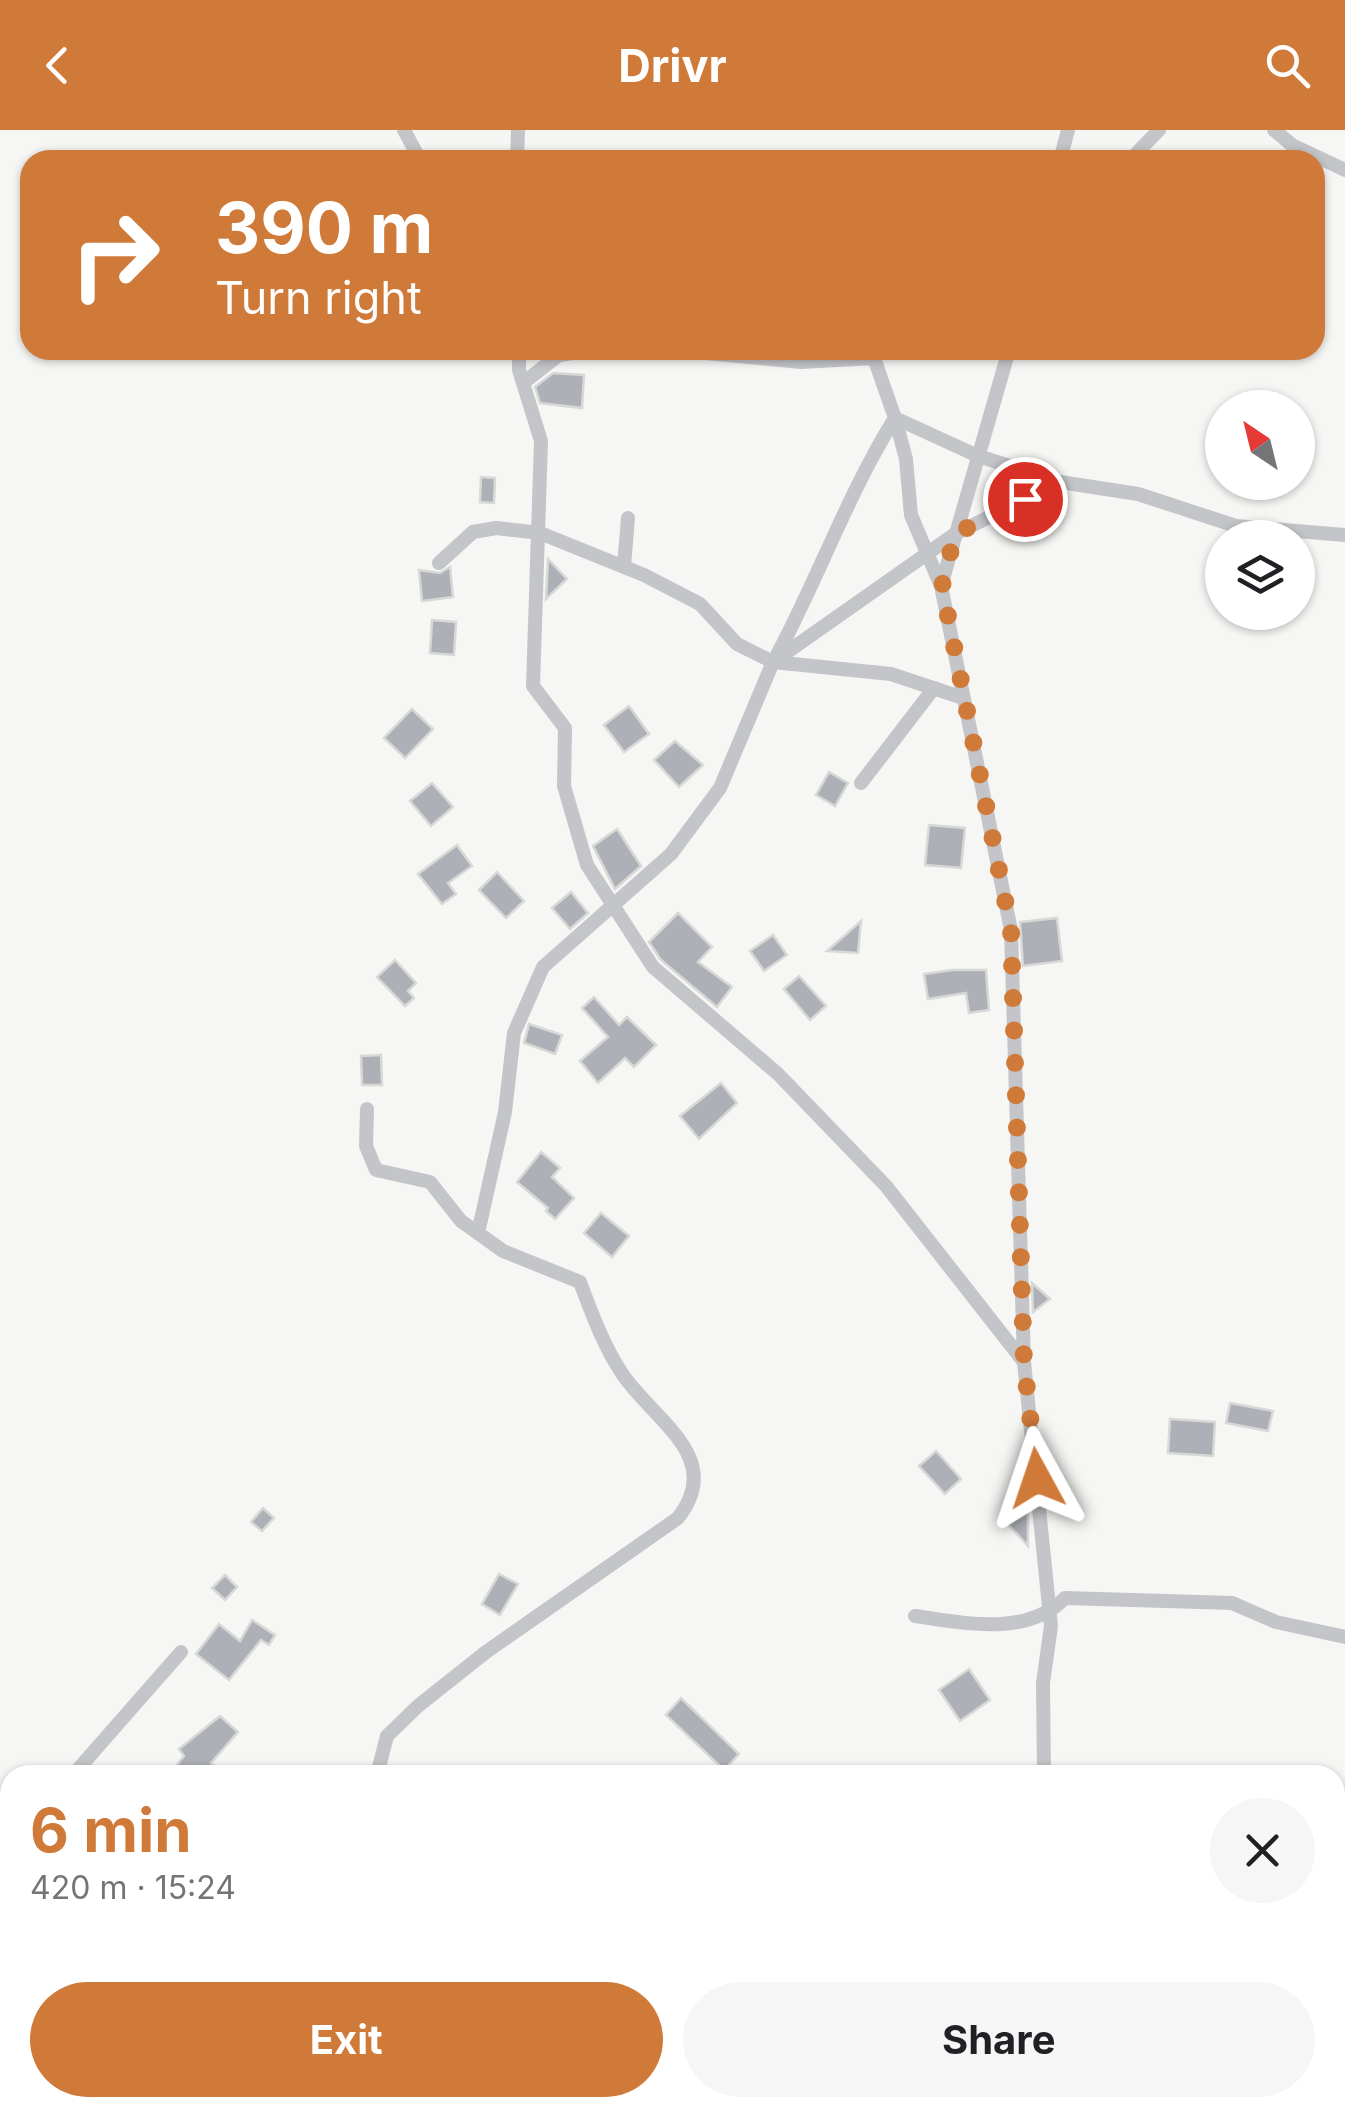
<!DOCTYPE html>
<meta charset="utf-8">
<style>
body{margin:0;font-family:Inter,sans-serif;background:#f6f6f6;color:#202124;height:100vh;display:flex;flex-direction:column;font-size:38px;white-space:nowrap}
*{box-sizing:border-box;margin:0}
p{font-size:32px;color:#757577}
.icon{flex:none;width:55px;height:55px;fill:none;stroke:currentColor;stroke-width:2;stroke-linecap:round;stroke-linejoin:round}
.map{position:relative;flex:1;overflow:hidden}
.sheet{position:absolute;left:0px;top:1635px;width:1345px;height:352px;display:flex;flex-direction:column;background:#fff;border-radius:30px 30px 0 0;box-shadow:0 2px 8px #0004}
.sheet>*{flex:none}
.top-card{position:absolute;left:20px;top:20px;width:1305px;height:210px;border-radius:30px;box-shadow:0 2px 8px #0004;background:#d07a3a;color:#fff;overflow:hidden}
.needle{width:65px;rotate:325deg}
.controls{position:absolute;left:1205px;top:260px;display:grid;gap:20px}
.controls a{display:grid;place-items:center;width:110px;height:110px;border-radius:50%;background:#fff;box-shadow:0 2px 8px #0004;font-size:50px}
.pin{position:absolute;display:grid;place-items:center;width:85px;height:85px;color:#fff;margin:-42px;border:5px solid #fff;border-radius:50%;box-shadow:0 2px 10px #0007}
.me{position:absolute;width:110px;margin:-55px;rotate:355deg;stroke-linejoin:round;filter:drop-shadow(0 0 8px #0008)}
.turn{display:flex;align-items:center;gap:35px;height:210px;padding:0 30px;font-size:45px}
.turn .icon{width:130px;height:130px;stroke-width:2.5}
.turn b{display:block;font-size:70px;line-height:85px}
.round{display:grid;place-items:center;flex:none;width:105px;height:105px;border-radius:52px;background:#f6f6f6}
.summary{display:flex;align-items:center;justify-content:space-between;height:170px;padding:0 30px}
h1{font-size:60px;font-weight:700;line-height:75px;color:#d07a3a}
.button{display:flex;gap:20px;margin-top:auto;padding:20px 30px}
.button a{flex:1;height:115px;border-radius:60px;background:#d07a3a;color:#fff;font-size:40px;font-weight:700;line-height:115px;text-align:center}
.button a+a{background:#f6f6f6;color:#202124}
header{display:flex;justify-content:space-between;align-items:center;height:130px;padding:0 30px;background:#d07a3a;color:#fff;font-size:45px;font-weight:700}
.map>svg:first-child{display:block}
.building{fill:#adb1b7;stroke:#d8d8d6;stroke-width:2.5}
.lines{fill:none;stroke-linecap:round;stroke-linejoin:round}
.street{stroke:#c3c5c8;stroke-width:14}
.route{stroke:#d07a3a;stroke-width:18;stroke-dasharray:0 32.4}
</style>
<header><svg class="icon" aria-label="back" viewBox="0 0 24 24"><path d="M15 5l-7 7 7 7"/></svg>Drivr<svg class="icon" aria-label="search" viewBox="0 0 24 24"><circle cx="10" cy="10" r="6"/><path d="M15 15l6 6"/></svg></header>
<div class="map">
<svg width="1345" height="1986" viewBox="0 0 1345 1986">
<rect width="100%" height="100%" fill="#f6f6f4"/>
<g class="building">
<polygon points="553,243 584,245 582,278 540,273 535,257"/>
<polygon points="481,347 495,348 494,373 480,372"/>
<polygon points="548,429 567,449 546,469"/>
<polygon points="450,437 453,467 422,471 419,440 440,443"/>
<polygon points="432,490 456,492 454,525 430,523"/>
<polygon points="629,576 649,604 624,622 604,595"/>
<polygon points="412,579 433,599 405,628 384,608"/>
<polygon points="675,611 703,635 679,657 654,630"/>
<polygon points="829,642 848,653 835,676 816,665"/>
<polygon points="432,653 453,677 431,696 410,671"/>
<polygon points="929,695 965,698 961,738 925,735"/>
<polygon points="617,699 641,736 615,759 593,716"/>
<polygon points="457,715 472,736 448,753 456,764 442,774 418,744"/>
<polygon points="497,742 524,771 506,788 479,760"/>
<polygon points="571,762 588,783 570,799 552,778"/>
<polygon points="678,783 712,817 698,832 732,857 717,877 661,830 649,812"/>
<polygon points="1057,788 1062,831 1023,836 1020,792"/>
<polygon points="861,791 858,823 827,821"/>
<polygon points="773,805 787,825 764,841 750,821"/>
<polygon points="395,830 416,853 408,861 414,868 405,876 377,847"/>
<polygon points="952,840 986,840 989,880 969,883 966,863 928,869 924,844"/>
<polygon points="799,846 826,876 810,890 784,859"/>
<polygon points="594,867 619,895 627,887 656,915 634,937 625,928 598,953 580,931 608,907 582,878"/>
<polygon points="529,894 562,905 555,924 524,913"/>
<polygon points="381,925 382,955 362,955 361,926"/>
<polygon points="721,953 737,973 699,1009 680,986"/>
<polygon points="541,1022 560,1038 552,1047 574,1068 555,1089 546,1081 548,1078 517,1052"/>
<polygon points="601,1083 629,1106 612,1127 584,1103"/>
<polygon points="1032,1153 1050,1169 1033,1182"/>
<polygon points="1230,1273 1273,1281 1268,1301 1226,1293"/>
<polygon points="1170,1289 1215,1292 1213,1326 1168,1323"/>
<polygon points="936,1321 961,1349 945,1364 919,1336"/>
<polygon points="1024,1374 1028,1379 1028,1416 1005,1391"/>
<polygon points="263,1378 274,1388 262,1401 251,1392"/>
<polygon points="499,1444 518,1454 500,1485 482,1474"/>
<polygon points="225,1445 237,1457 225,1470 212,1458"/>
<polygon points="252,1490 275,1505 269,1515 261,1510 229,1550 196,1524 219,1494 240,1511"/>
<polygon points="969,1539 990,1570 960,1591 939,1560"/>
<polygon points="681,1568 739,1624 724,1640 666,1585"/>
<polygon points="220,1586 238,1602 211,1633 223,1645 188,1645 177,1635 184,1626 179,1619"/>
</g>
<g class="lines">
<g class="street">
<polyline points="404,0 420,30"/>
<polyline points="1274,0 1292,15 1345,40"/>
<polyline points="517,30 518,0"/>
<polyline points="1060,30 1068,0"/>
<polyline points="1130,30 1159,0"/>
<polyline points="519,220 519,240 541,311 533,556 565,598 564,656 587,735 653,837 778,944 886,1056 1024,1232"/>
<polyline points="673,220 801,232 874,228 895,288 978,326 1060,352 1138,364 1236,396 1345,405"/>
<polyline points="1009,220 941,456 1011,800 1024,1232 1051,1496 1043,1553 1044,1645"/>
<polyline points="523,253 559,225 594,220"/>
<polyline points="895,288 906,329 911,385 941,456"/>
<polyline points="439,433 473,402 496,398 540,403 644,445 700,474 737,514 773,532 891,544 963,568"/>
<polyline points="624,436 628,388"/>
<path d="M 776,527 C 818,449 848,363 895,288"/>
<polyline points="861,653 934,558"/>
<polyline points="367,979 366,1016 376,1040 430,1052 461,1091 478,1103"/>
<path d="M 915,1486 C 964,1493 1027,1507 1065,1468 L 1232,1473 L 1276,1492 L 1345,1507"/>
<polyline points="73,1645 181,1522"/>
<path d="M 377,1645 L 387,1606 L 418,1576 L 486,1522 L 678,1388 C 725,1328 656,1292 623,1245 C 604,1217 592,1184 580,1152 L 503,1121 L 478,1103 L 505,982 L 514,903 L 543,837 L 671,724 L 720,658 L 773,532 L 955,404 L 1060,352"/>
<polyline points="0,1723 10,1731"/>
<polyline points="259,1978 261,1986"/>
<polyline points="279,1978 289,1986"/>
<polyline points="1096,1978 1100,1986"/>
<polyline points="330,1986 331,1978"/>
</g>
</g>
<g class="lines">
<polyline class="route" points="1025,369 955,404 942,456 1011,800 1024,1232 1037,1348"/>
</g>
</svg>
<div class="controls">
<a><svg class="needle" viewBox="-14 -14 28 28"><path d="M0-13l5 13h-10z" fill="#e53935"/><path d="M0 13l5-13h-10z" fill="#757577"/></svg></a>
<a><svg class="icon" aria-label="layers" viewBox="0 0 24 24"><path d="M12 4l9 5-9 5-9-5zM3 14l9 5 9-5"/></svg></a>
</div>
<div class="pin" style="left:1025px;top:369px;background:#d93025"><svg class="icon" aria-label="arrive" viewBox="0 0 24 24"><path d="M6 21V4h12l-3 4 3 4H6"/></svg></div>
<svg class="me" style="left:1037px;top:1348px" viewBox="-20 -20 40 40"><path d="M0-17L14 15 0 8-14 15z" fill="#d07a3a" stroke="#fff" stroke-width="4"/></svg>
<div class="top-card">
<div class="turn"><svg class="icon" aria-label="right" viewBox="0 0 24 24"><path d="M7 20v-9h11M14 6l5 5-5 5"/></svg><div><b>390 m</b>Turn right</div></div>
</div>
<section class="sheet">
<div class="summary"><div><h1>6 min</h1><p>420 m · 15:24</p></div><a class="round"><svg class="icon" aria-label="close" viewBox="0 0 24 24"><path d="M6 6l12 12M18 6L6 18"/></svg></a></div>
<div class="button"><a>Exit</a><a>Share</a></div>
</section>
</div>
